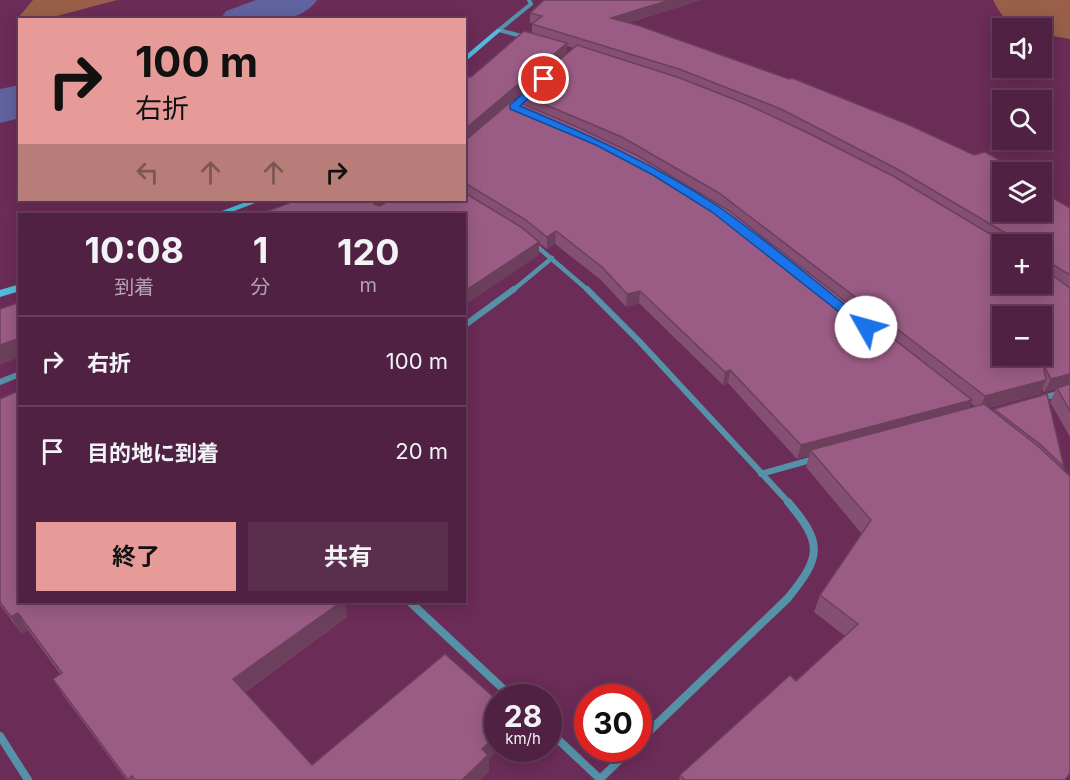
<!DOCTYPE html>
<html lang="ja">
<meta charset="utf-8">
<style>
body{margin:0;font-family:Inter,"Noto Sans JP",sans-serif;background:#5a2e4d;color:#f1f3f6;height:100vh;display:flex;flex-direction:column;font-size:22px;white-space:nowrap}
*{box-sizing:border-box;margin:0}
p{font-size:20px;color:#b4a3b2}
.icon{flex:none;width:33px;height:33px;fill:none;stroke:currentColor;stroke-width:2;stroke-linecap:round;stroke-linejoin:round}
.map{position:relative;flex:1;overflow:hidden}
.details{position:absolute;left:18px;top:213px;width:448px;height:390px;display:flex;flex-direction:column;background:#502142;border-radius:0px;box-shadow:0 3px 15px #0003,0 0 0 2px #673e5b}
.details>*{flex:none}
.guide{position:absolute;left:18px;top:18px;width:448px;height:183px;border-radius:0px;box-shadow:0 3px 15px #0003,0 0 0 2px #673e5b;background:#e69b98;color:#111;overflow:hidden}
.buttons{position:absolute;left:992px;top:18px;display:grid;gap:12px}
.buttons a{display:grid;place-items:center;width:60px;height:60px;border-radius:0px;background:#502142;box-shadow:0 3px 15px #0003,0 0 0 2px #673e5b;font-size:30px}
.speed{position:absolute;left:484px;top:684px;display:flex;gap:12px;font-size:30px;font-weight:700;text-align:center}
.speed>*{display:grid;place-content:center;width:78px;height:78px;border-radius:50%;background:#502142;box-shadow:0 3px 15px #0003,0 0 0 2px #673e5b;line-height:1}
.speed small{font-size:15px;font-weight:400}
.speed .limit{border:9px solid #d22;background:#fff;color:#111}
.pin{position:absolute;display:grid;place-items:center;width:51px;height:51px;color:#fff;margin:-26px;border:3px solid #fff;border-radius:50%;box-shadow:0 2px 6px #0007}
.me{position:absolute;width:66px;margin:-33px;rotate:308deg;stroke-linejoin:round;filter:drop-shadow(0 0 4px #0008)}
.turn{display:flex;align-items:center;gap:21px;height:126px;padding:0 18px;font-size:27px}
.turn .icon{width:78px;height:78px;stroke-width:2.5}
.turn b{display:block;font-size:42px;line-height:51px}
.lanes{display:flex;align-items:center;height:57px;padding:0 18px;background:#0003;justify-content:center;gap:30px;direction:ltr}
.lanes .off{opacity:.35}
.eta{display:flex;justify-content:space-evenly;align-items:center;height:102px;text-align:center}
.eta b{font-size:36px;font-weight:700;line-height:42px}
.button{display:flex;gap:12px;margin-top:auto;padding:12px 18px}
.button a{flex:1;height:69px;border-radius:0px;background:#e69b98;color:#111;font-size:24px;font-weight:700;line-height:69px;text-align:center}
.button a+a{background:#5a2e4d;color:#f1f3f6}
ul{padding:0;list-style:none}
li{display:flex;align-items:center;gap:18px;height:90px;padding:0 18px;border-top:2px solid #673e5b}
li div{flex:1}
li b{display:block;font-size:22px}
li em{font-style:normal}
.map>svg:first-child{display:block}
.green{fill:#995f49}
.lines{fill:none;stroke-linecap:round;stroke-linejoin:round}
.river{fill:#6163a0;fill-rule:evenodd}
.street-far3{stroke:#5592a7;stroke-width:4}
.street-far2{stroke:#5592a7;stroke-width:4.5}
.street-far1{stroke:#5592a7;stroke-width:6}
.street{stroke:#5592a7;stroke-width:8}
.secondary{fill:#52bcdc;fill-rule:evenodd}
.wall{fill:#844f72;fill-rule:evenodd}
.shaded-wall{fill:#6c405c}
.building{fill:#9a5c84;stroke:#6c405c;stroke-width:1.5;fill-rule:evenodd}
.route{fill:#1a73e8;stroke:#114b97;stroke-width:1.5}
</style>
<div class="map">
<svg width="1070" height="780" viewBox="0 0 1070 780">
<rect width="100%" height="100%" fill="#6b2c58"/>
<g class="green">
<polygon points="33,0 117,0 57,16 17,19"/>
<path d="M 993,0 L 1070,0 L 1070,39 L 1041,34 L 1041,28 C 1012,28 1006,25 993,0 Z"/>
</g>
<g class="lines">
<g class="river">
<path d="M 256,0 L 317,0 C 298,28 250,20 220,20 L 226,11 Z"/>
<polygon points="20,85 20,118 0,123 0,89"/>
</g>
<g class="street-far3">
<polyline points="499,30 525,37"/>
<polyline points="499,30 531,4 529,0"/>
</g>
<g class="street-far2">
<polyline points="533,243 589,291"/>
<polyline points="512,291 552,258"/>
</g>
<g class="street-far1">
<polyline points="587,289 639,341 790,504"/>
<polyline points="465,325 514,289"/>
<polyline points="0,382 20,374"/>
<polyline points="1042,398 1070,391"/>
<polyline points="761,474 814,459"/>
</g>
<g class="street">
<polyline points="410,602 513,698"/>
<polyline points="549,731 600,779"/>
<polyline points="0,736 28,780"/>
<path d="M 639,741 L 788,598 C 821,557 824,544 788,502"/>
<polyline points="599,780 632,748"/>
</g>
<g class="secondary">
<polygon points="497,29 502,30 465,62 465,56"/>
<polygon points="251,200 263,200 226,214 214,214"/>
<polygon points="20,284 20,291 0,297 0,290"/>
</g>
</g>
<g class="wall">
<path d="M 544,0 L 701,0 L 628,23 L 1002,172 L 1070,208 L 1070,437 L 1050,402 L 1056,389 L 1044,392 L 1042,389 L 1040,394 L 988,408 L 993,411 L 994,409 L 1047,394 L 1064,467 L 1063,469 L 1065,780 L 679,780 L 680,775 L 796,681 L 845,636 L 814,612 L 820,595 L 862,534 L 806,467 L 809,456 L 797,459 L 728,383 L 723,385 L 639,303 L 626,307 L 601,280 L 555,244 L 547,249 L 539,243 L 539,255 L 465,200 L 465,77 L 471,77 L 532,33 L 532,24 L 533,23 L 530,23 L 530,13 ZM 567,46 L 574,48 L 567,53 ZM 520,94 L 520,103 L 513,100 ZM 971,403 L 975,407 L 969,408 Z"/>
<polygon points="0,399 20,602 351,602 345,606 347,617 245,692 312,765 489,760 489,771 480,780 126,780 63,695 53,679 60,674 28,630 22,634 0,605"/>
</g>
<g class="shaded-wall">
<polygon points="670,0 701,0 611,28 611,18"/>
<polygon points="567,43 567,53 465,141 465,129"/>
<polygon points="376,200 394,200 378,210 374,204"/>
<polygon points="556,231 555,244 547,249 547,237"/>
<polygon points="539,242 539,255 465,305 465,291"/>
<polygon points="1049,262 1043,275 1043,263"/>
<polygon points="640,291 639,303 626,307 627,294"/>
<polygon points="20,338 20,357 0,365 0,345"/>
<polygon points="730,370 728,383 723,385 725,372"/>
<polygon points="1070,374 1070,383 1069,386 1057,388 1056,389 1044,392 1051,379"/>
<polygon points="1046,380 1040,394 979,410 985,396"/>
<polygon points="972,400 967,413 810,450 809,456 797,459 801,445"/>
<polygon points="338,602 351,602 345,606 347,617 240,695 233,679"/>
<polygon points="18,613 28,630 22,634 11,617"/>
<polygon points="498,734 498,748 500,748 489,760 489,771 480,780 462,780 482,749"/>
</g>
<g class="building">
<path d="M 544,0 L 670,0 L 611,18 L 640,26 L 789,79 L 792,78 L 907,124 L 974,155 L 985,152 L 1021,172 L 1002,172 L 1002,212 L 1041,212 L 1041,191 L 1070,208 L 1070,275 L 1049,262 L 1043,263 L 1044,269 L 1070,288 L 1070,374 L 1051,379 L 1043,364 L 1046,380 L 985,396 L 719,193 L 622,137 L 520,94 L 577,45 L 677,77 L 746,104 L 806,132 L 893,176 L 1005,243 L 1010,242 L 1009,235 L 897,169 L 781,109 L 679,69 L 532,24 L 542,16 L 530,13 ZM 1002,244 L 1041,244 L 1041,284 L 1002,284 ZM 1002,316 L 1041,316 L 1041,356 L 1002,356 Z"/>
<polygon points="524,31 567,43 465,129 465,77 471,77"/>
<polygon points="513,100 577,127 638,156 728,210 972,400 801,445 730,370 725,372 640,291 627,294 602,267 556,231 547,237 526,220 465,183 465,139 467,139"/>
<polygon points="465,193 521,227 539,242 465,291 465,214 260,214 297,200 376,200 374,204 380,206 390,200 465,200"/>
<polygon points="20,302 20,338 0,345 0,309"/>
<polygon points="1070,384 1070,411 1057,388"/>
<polygon points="20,390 20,602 341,602 233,679 312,765 445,654 498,701 498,734 482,749 488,755 462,780 135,780 132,776 128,780 53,679 62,673 18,613 11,617 0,602 0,399"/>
<polygon points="1047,394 1064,467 1041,445 994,409"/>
<polygon points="984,404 1038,446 1070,476 1070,773 1065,780 685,780 680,775 790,675 796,681 858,624 820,595 871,520 810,450"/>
</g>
<path class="route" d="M 542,77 L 549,79 L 520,106 C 589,135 656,165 719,207 C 771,243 820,286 871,325 L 873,327 L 871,330 L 862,330 L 712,212 L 653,175 L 596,145 L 510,109 L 510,105 Z"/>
</svg>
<div class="buttons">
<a><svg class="icon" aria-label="sound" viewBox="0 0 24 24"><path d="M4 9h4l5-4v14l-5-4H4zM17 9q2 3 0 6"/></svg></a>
<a><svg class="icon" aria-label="search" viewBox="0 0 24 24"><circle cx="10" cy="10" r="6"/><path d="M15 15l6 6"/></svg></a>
<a><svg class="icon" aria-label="layers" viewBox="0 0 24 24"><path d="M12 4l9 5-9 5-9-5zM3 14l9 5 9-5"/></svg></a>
<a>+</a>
<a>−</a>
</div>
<div class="speed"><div>28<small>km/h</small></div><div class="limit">30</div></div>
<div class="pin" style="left:544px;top:79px;background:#d93025"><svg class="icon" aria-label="arrive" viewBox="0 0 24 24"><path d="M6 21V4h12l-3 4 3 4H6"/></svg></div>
<svg class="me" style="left:866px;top:327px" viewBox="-20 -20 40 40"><circle r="19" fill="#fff"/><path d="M0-13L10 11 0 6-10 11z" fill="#1a73e8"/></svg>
<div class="guide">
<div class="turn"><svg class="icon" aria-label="right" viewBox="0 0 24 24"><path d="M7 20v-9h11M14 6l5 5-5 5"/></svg><div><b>100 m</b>右折</div></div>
<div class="lanes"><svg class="icon off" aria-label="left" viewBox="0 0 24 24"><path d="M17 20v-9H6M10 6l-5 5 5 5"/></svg><svg class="icon off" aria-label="ahead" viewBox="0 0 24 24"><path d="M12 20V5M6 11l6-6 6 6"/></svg><svg class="icon off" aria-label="ahead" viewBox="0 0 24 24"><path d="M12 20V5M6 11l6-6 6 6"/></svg><svg class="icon" aria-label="right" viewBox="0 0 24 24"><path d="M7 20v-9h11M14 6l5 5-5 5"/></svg></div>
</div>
<section class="details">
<div class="eta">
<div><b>10:08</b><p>到着</p></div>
<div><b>1</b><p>分</p></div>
<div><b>120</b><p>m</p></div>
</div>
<ul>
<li><svg class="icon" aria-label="right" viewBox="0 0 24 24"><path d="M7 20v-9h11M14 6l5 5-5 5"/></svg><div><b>右折</b></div><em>100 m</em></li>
<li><svg class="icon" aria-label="arrive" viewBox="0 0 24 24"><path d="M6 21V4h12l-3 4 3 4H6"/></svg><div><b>目的地に到着</b></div><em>20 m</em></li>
</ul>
<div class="button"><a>終了</a><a>共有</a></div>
</section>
</div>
